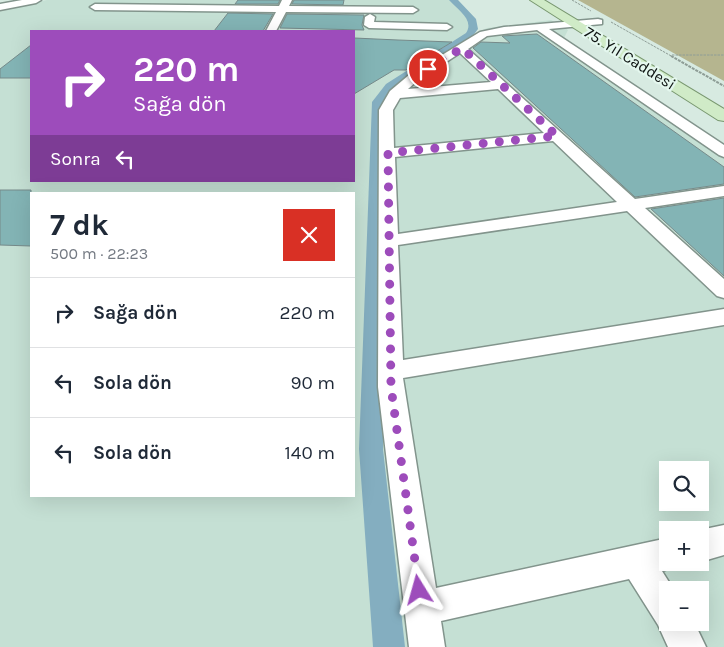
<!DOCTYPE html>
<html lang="tr">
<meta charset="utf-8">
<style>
body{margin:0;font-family:Karla,sans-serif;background:#f2f2f3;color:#1f2937;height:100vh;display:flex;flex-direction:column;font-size:19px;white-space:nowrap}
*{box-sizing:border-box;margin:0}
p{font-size:16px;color:#747a83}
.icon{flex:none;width:28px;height:28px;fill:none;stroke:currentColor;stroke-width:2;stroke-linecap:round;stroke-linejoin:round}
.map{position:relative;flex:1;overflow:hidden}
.sheet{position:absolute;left:30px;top:192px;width:325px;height:305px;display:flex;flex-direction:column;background:#fff;border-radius:0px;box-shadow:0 5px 20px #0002}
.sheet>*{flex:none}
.guide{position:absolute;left:30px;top:30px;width:325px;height:152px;border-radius:0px;box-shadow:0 5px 20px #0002;background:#9d4cbb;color:#fff;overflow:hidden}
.buttons{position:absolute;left:659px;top:461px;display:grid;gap:10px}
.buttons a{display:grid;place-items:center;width:50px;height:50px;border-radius:0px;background:#fff;box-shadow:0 5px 20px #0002;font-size:25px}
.pin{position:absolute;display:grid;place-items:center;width:42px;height:42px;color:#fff;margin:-21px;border:2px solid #fff;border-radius:50%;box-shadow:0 1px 5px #0007}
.me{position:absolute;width:55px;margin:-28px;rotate:352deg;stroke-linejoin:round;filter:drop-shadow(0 0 4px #0008)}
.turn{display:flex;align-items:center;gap:18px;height:105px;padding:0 20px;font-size:22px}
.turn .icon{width:65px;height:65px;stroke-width:2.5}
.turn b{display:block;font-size:35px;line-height:42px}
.then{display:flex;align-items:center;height:48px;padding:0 20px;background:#0003;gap:10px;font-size:19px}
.round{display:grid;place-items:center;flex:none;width:52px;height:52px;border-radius:0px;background:#f2f2f3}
.headline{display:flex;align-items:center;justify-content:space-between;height:85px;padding:0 20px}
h1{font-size:30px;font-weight:700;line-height:38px}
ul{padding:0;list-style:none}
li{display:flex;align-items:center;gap:15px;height:70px;padding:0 20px;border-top:1px solid #e0e1e3}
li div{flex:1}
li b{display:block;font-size:19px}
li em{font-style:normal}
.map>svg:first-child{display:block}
.built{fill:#c5e0d4;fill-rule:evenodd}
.forest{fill:#b5b58f}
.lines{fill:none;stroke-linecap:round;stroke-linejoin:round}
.canal{fill:#84aec0;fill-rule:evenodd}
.building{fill:#83b4b5;stroke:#768a8a}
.minor-casing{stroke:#82948c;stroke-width:3}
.major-casing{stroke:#78976f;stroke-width:2}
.path-far1{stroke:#8e9d96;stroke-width:1;stroke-dasharray:2.5 1;stroke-linecap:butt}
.path{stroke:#8e9d96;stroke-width:2;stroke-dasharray:3 1;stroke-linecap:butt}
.minor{fill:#fff;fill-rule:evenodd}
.major{fill:#d0ebc7;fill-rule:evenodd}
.route{stroke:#9d4cbb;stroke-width:9;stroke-dasharray:0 16.2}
.labels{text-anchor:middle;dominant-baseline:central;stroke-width:4.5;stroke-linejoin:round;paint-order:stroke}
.far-street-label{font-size:16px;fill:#0d1311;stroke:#e4f7ee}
</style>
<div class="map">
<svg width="724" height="647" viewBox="0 0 724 647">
<rect width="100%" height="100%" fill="#d7eae1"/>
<path class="built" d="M 47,0 L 451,0 L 474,24 L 473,35 L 487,28 L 551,20 L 568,30 L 564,38 L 724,146 L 724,647 L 0,647 L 0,9 ZM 31,31 L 354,31 L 354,181 L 31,181 ZM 31,194 L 354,194 L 354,496 L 31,496 ZM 668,470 L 700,470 L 700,502 L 668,502 ZM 668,530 L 700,530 L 700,562 L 668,562 ZM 668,590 L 700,590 L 700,622 L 668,622 Z"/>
<polygon class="forest" points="578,0 724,0 724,81"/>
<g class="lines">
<path class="canal" d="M 449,0 L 458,0 L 476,19 L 478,29 L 472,37 L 394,88 L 384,102 L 383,449 L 405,647 L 373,647 L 359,449 L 372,102 L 386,84 L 466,33 C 475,20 457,9 449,0 Z"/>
</g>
<g class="building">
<polygon points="238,0 280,0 278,4 235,4"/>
<polygon points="294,0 344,0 343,5 292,4"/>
<polygon points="228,13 273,14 263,31 214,31"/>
<polygon points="287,14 364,15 362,25 364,30 280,28"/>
<polygon points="537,34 724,167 724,184 635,197 473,48 481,42 510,43 502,36"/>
<polygon points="354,38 398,40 452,42 406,70 394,70 354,94"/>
<polygon points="31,45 31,78 0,78 0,69"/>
<polygon points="0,190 31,190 31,246 0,245"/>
<polygon points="724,198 724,276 651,209"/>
</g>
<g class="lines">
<defs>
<g id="minor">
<polygon points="22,0 41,0 36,3 0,10 0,4"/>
<polygon points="282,0 292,0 289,6 413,7 418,10 413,13 286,12 276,31 266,31 276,12 95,10 90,7 95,4 279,6"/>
<polygon points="370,14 375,17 374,22 447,24 452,27 447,30 369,28 364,25 365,17"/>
<path d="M 598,19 L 602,20 L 602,24 L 549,29 L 724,145 L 724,157 L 719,155 L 537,30 L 487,36 L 468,49 L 635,199 L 724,186 L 724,196 L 645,208 L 724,279 L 724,298 L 717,296 L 627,211 L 398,245 L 403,360 L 724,309 L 724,325 L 403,378 L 436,588 L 668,538 L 668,562 L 680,562 L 679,565 L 662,571 L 674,590 L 668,590 L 668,622 L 694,622 L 706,647 L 668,647 L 658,625 L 629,579 L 441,621 L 445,647 L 409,647 L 378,387 L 379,110 L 390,91 L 409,75 L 480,32 L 504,27 ZM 460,53 L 491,82 L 408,89 L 417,81 ZM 498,89 L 544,133 L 394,148 L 393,110 L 400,98 ZM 553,141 L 617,202 L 398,234 L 395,157 Z"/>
<polygon points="724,525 724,555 700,562 700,530"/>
</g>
<polygon id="major" points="530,0 544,0 724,109 724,121 718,120"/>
</defs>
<use href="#minor" class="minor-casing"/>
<use href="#major" class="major-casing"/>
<g class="path-far1">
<polyline points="572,0 591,11"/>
<polyline points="611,22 673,57"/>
<polyline points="672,55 724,55"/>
</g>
<polyline class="path" points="671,56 724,86"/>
<use href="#minor" class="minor"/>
<use href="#major" class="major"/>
</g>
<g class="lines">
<polyline class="route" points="419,590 391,387 388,153 557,136 462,48 428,69"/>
</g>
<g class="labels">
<g class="far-street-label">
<text transform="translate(630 58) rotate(32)">75. Yıl Caddesi</text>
</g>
</g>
</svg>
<div class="buttons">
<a><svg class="icon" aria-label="search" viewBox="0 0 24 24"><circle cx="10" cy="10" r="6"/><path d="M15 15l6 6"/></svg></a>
<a>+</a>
<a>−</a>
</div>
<div class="pin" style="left:428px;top:69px;background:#d93025"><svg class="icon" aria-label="arrive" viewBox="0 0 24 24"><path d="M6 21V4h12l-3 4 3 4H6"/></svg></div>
<svg class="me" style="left:419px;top:590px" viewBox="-20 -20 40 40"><path d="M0-17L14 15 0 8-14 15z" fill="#9d4cbb" stroke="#fff" stroke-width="4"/></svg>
<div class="guide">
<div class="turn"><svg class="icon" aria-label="right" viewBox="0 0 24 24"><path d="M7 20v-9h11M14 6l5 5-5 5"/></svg><div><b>220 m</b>Sağa dön</div></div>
<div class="then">Sonra<svg class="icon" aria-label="left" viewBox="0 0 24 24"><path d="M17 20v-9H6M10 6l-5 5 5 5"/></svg></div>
</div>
<section class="sheet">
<div class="headline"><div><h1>7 dk</h1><p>500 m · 22:23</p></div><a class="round" style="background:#d93025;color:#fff"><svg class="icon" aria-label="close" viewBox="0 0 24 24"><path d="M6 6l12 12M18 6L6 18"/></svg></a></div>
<ul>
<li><svg class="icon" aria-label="right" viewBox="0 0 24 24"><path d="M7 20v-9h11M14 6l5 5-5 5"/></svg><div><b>Sağa dön</b></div><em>220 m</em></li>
<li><svg class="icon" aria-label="left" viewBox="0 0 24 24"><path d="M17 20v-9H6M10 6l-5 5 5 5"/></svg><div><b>Sola dön</b></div><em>90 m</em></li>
<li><svg class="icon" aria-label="left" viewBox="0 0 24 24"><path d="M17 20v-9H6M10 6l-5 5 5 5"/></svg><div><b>Sola dön</b></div><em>140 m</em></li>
</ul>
</section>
</div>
